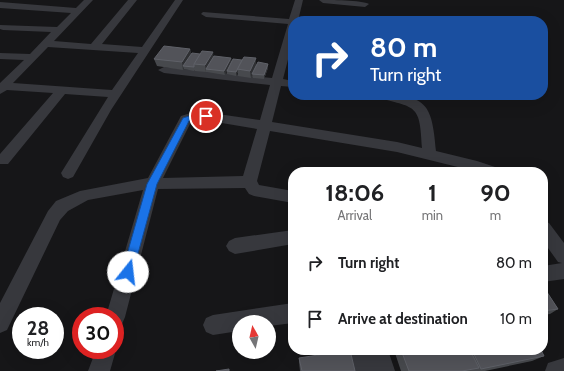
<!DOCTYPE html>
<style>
body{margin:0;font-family:Cabin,sans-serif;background:#f2f2f2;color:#202124;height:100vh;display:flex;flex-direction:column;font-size:15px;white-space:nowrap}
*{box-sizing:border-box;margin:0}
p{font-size:13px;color:#757577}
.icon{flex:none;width:22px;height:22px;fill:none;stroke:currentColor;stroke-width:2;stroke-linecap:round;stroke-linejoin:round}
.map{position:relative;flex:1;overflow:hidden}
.sheet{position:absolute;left:288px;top:167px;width:260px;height:188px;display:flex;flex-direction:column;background:#fff;border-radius:16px;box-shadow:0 4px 16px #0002}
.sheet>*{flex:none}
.banner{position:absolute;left:288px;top:16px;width:260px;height:84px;border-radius:16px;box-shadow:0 4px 16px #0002;background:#1a4fa0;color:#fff;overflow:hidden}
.needle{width:26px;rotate:352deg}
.fabs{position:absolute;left:232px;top:315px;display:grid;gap:8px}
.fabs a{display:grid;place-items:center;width:44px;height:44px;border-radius:50%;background:#fff;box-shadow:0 4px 16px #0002;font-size:20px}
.speed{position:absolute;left:12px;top:307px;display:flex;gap:8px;font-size:20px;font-weight:700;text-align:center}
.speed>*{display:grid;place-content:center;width:52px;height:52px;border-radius:50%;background:#fff;box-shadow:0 4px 16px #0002;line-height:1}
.speed small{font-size:10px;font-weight:400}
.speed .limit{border:6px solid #d22;background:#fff;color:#111}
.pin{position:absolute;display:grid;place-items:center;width:34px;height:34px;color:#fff;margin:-17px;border:2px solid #fff;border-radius:50%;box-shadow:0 1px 4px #0007}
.me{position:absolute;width:44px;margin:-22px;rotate:16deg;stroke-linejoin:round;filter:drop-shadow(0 0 3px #0008)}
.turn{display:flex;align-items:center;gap:14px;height:84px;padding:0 16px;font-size:18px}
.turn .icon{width:52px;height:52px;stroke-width:2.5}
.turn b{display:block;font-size:28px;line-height:34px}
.eta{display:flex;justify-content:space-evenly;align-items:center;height:68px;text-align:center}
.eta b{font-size:24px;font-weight:700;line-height:28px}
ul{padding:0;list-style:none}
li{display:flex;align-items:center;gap:12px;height:56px;padding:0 16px}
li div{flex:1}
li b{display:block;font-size:15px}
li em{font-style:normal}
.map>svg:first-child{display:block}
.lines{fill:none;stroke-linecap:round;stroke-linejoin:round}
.street{fill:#37383d;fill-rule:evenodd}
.wall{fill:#47494d}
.shaded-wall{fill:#2f3033}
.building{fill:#525359;stroke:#5f6168}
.route{fill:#1a73e8;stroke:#114b97}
</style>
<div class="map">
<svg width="564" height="371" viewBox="0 0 564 371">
<rect width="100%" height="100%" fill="#161618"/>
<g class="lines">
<g class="street">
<path d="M 84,0 L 93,0 L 54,41 L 91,44 L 128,0 L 137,0 L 102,44 L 142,47 L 175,0 L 183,0 L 111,110 L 73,177 L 68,179 L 63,177 L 61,173 L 108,97 L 65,94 L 8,164 L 0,164 L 0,154 L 53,93 L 7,90 L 0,94 L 0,83 L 24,60 L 0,59 L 0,53 L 30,54 L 51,32 L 3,30 L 0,29 L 0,25 L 57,27 L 71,13 L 0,8 L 0,2 L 76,8 ZM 48,47 L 138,53 L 112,90 L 13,83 Z"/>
<path d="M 295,0 L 303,0 L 298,21 L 293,21 L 293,40 L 283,79 L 293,81 L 293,87 L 281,86 L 272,122 L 397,142 L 422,148 C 420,105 417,108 379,98 L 377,95 C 426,95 432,102 436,151 L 477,161 L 498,168 L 500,172 L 478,172 L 397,152 L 270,131 L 257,181 L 259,185 L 293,191 L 293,203 L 254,196 L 249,194 L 245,188 L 158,189 L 125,317 L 122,324 L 115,327 L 115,316 L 106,316 L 143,190 L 88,200 L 68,211 L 60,220 L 7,330 L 0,333 L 0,303 L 48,211 L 56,201 L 80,191 L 148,178 L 181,116 L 197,111 L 260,120 L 270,85 L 164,73 L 158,70 L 164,67 L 272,78 L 288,24 L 206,17 L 201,14 L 203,12 L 289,19 ZM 198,119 L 257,129 L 243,176 L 163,178 L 191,122 Z"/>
<path d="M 319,0 C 330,0 362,0 369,4 L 365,7 L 323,3 Z"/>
<polygon points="543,221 549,223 564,243 564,279 543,282 543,266 562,263 558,262 543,241"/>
<polygon points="293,230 293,244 235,254 229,251 226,246 229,241 235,238"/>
<polygon points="293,303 293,323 269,326 269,322 239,322 239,331 213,335 206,332 203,325 206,318 213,315"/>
<polygon points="115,347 116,350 110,371 88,371 96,350 115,350"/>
<polygon points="348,350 388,350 395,371 354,371"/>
<polygon points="564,358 564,371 545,371 548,363"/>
</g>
</g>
<g class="wall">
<polygon points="190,49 191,54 214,57 232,61 256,65 268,64 268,68 264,79 253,78 252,75 251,78 238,76 238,72 236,76 227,74 227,71 225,75 207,72 206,72 195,71 195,70 194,71 184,69 183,70 157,66 154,59"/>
<polygon points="405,95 441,95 439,100"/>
<polygon points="543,286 558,309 550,314 543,315"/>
<polygon points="291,314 293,314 293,335 290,319"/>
<polygon points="296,350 317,350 296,353"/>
<polygon points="394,350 541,350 544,356 532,361 485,371 401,371"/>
<polygon points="299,358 355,371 300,371 299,362"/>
</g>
<g class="shaded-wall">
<polygon points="190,49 192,57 183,66 184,69 183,70 182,62"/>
<polygon points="213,52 214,60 206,69 206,72 205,65"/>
<polygon points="231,58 232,62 225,75 224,71"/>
<polygon points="256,58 256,66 251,78 250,71"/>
<polygon points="268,64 268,68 264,79 264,75"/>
<polygon points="237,69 238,72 236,76 236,72"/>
</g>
<g class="building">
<polygon points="164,46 190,49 182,62 154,59"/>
<polygon points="202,51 213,52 205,65 194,64"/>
<polygon points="192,53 200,54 194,64 194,67 183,66"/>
<polygon points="214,56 231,58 224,71 206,69"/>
<polygon points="244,57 256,58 250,71 237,69"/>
<polygon points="233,59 242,60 236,72 227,71"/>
<polygon points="258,62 268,64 264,75 252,74"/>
<polygon points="543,286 558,309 543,311"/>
<polygon points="291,314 293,314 293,328"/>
<polygon points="350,350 355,371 302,371 299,358"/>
<polygon points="401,350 470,350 479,368 462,371 409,371"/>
<polygon points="472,350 541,350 544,356 481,369"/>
<polygon points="229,369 229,371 216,371"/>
</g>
<polygon class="route" points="198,113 210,116 206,119 198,118 189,121 157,184 133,272 132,276 128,277 124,276 122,272 147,184 183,118"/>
</svg>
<div class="fabs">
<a><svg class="needle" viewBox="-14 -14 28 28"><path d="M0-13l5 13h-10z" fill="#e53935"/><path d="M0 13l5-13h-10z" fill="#757577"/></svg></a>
</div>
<div class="speed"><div>28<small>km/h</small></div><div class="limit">30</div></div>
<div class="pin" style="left:206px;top:116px;background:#d93025"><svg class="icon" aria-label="arrive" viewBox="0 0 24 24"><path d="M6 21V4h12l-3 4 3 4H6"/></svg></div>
<svg class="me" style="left:128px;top:272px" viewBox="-20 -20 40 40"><circle r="19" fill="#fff"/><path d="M0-13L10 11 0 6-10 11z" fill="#1a73e8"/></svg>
<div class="banner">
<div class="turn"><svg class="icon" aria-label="right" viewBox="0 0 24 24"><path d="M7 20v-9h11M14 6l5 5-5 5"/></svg><div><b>80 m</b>Turn right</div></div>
</div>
<section class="sheet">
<div class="eta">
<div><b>18:06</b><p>Arrival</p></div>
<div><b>1</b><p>min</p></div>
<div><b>90</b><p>m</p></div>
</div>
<ul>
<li><svg class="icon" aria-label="right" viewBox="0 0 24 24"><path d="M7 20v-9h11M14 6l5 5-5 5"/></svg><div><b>Turn right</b></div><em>80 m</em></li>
<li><svg class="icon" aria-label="arrive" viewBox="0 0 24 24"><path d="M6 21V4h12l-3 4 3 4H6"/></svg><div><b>Arrive at destination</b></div><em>10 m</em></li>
</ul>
</section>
</div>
